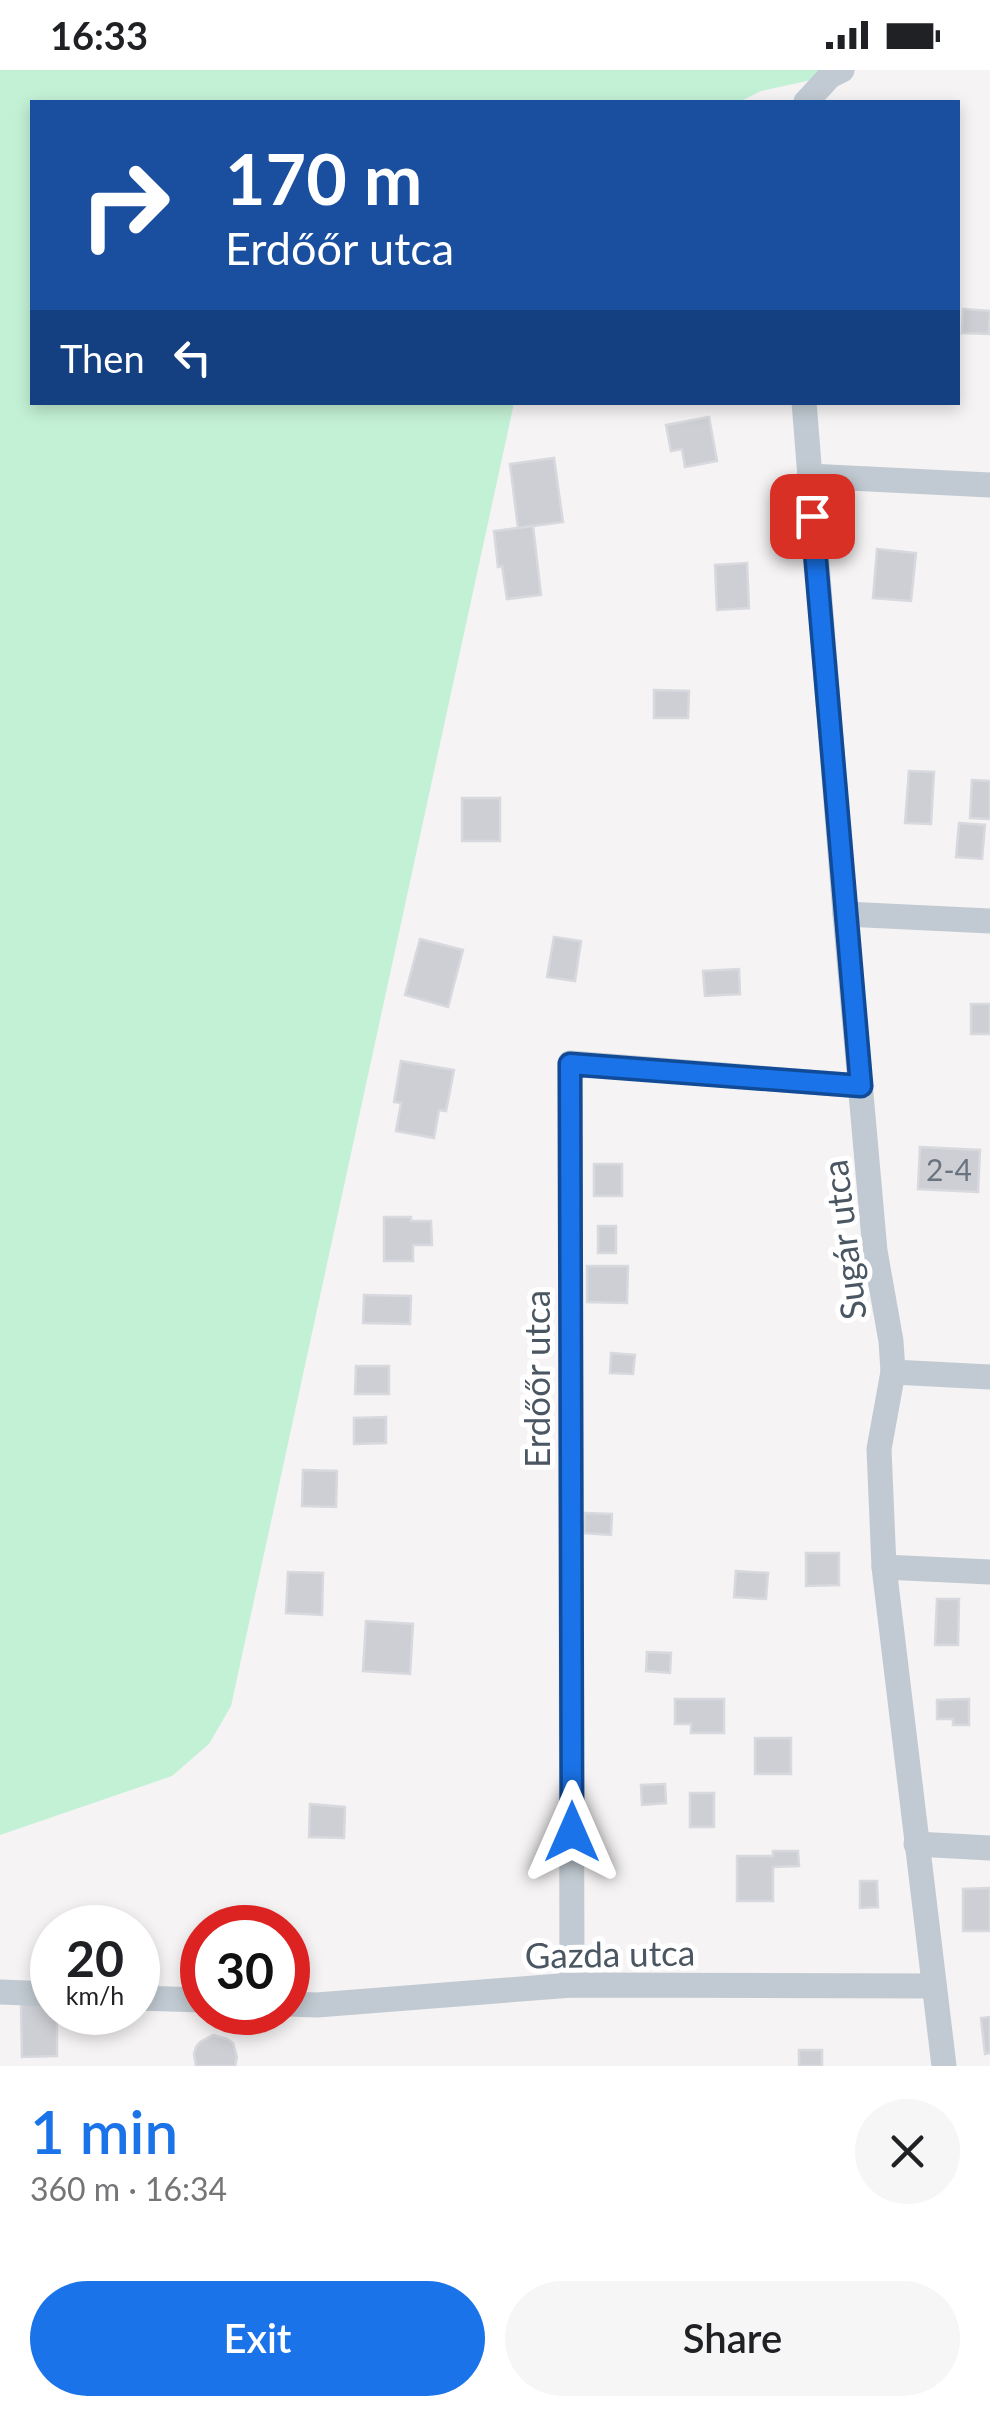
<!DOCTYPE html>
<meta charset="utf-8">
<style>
body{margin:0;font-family:Lato,sans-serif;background:#f6f6f6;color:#202124;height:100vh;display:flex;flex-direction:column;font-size:38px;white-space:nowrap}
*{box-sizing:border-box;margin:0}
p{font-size:32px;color:#757577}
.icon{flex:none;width:55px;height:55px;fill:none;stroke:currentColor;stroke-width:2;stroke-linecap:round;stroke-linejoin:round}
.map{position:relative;height:1996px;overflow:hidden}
.drawer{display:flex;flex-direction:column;background:#fff;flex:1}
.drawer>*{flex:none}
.banner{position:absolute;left:30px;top:30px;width:930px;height:305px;border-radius:0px;box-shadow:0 5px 15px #0003;background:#1a4fa0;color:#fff;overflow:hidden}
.speed{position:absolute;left:30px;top:1835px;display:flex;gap:20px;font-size:50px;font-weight:700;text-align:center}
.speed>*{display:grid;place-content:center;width:130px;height:130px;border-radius:50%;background:#fff;box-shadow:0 5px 15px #0003;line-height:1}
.speed small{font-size:25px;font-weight:400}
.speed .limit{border:15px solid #d22;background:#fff;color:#111}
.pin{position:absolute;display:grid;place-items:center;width:85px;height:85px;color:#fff;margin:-42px;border-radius:20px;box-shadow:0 5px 15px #0006}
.me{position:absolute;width:110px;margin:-55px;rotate:0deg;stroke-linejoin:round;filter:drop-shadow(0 0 8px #0008)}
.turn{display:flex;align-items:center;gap:35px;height:210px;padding:0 30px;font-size:45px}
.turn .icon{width:130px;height:130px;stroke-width:2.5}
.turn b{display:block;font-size:70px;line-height:85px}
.then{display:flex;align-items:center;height:95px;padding:0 30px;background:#0003;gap:20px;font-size:38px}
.round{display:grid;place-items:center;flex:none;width:105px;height:105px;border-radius:52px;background:#f6f6f6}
.headline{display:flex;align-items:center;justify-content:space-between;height:170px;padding:0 30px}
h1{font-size:60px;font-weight:600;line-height:75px;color:#1a73e8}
.action{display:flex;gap:20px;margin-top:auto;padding:20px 30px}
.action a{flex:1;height:115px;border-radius:60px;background:#1a73e8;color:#fff;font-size:40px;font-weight:600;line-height:115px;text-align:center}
.action a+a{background:#f6f6f6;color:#202124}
.status{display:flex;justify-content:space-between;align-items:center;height:70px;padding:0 50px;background:#fff;direction:ltr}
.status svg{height:28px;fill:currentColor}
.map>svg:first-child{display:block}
.green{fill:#c3f1d5}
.building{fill:#cdcfd5;stroke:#d7d9de;stroke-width:2.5}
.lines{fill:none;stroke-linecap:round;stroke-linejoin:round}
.street{stroke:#c1cad2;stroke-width:25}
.route-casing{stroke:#114b97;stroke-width:25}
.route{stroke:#1a73e8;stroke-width:18}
.labels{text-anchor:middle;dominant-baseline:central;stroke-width:10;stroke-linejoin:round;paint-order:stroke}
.number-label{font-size:30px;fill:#6b747e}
.street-label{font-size:35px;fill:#4a5661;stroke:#fff}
</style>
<div class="status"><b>16:33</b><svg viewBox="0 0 49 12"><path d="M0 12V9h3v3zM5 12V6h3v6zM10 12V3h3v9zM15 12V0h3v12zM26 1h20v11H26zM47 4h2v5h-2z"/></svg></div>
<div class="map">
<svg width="990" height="1996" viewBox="0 0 990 1996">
<rect width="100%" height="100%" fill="#f5f3f3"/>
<polygon class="green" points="0,0 842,0 830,6 761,21 739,32 32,32 32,332 514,333 231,1636 209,1674 172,1706 0,1765"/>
<g class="building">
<polygon points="963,239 990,241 989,264 962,263"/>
<polygon points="709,347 717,391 685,397 682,379 671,381 666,355"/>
<polygon points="554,388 563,452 518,458 510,394"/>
<polygon points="533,456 541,525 507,529 502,496 498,497 494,461"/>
<polygon points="877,479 916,483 911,531 873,528"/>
<polygon points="747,493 749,538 717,540 715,495"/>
<polygon points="654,620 689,621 688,648 654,648"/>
<polygon points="909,701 934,702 931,754 905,753"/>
<polygon points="972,710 990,711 990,749 970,748"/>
<rect x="462" y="728" width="38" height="43"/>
<polygon points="959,753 985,755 982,789 956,787"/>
<polygon points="554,867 581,871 575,911 547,907"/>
<polygon points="420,869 463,880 448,937 405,925"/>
<polygon points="739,899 740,924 705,926 703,901"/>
<rect x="971" y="934" width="19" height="30"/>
<polygon points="401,991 454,1000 446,1041 439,1040 434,1068 396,1061 401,1033 394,1032"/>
<polygon points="920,1077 980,1080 978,1122 918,1119"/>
<rect x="594" y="1094" width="28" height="32"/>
<polygon points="384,1147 411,1147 411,1151 431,1151 432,1175 413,1175 413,1191 384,1191"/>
<rect x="598" y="1156" width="18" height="27"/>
<polygon points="587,1196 628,1196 627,1233 587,1232"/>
<polygon points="364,1225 411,1226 410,1254 363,1253"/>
<polygon points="611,1283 635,1285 633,1304 610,1303"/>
<polygon points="356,1296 389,1296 389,1324 355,1324"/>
<polygon points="386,1347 386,1373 354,1374 354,1348"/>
<polygon points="303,1400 337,1401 336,1437 302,1436"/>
<polygon points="585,1443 612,1444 611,1465 584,1463"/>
<polygon points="806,1483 839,1483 839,1515 806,1516"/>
<polygon points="736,1501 768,1503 766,1529 734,1527"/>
<polygon points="288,1502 323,1503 322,1545 286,1543"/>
<polygon points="937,1529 959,1529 958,1575 935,1575"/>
<polygon points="366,1551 413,1554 410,1604 363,1601"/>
<polygon points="647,1582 671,1583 670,1603 646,1601"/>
<polygon points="675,1629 724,1629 724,1663 691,1663 691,1654 675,1654"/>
<polygon points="969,1629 969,1655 953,1655 953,1649 937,1649 937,1630"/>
<rect x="755" y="1668" width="36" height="36"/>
<polygon points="665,1714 666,1733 642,1735 641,1715"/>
<rect x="690" y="1723" width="24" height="34"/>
<polygon points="310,1734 345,1737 344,1768 309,1767"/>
<polygon points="773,1781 798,1781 799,1796 773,1797 773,1831 737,1831 737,1786 773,1786"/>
<polygon points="860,1811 877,1811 878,1837 860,1838"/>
<polygon points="990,1818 990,1861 963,1861 963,1819"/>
<polygon points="21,1933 52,1933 52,1942 57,1942 57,1986 22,1987"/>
<polygon points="990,1947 990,1983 985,1984 981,1948"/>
<polygon points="213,1965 227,1969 233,1973 237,1987 235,1996 196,1996 194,1984 196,1977 200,1972"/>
<rect x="799" y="1980" width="23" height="16"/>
</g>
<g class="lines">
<g class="street">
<polyline points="806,32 830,6 842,0"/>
<polyline points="804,332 845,844 875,1181 891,1271 893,1302 879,1379 884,1497 944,1996"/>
<polyline points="809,406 990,415"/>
<polyline points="845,844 990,851"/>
<polyline points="893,1302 990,1307"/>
<polyline points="884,1497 990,1502"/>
<polyline points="916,1774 990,1778"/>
<polyline points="572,1915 570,993 861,1016"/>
<polyline points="0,1922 52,1924"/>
<polyline points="138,1928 202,1930"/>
<polyline points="288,1934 317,1935 572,1915 934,1916"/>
</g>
</g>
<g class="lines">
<defs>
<polyline id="route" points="572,1762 570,994 861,1016 812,446"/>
</defs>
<use href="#route" class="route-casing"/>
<use href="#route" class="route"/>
</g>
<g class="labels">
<g class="number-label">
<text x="949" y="1099">2-4</text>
</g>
<g class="street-label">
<text transform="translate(843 1170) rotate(-97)">Sugár utca</text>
<text transform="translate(536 1309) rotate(-90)">Erdőőr utca</text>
<text transform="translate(610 1883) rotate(-1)">Gazda utca</text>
</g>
</g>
</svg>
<div class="speed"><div>20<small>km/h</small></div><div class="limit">30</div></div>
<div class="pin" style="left:812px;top:446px;background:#d93025"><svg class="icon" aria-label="arrive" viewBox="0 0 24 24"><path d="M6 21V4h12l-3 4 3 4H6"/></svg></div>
<svg class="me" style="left:572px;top:1762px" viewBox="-20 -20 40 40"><path d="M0-17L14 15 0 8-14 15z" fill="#1a73e8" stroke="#fff" stroke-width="4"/></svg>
<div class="banner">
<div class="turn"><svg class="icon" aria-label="right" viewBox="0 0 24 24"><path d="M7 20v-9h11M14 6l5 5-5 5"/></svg><div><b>170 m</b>Erdőőr utca</div></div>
<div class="then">Then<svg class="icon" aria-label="left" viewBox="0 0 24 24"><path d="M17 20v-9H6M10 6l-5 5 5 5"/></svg></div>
</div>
</div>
<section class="drawer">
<div class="headline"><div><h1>1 min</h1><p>360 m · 16:34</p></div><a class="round"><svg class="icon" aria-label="close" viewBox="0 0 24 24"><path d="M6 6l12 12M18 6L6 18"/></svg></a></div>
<div class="action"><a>Exit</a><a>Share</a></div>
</section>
